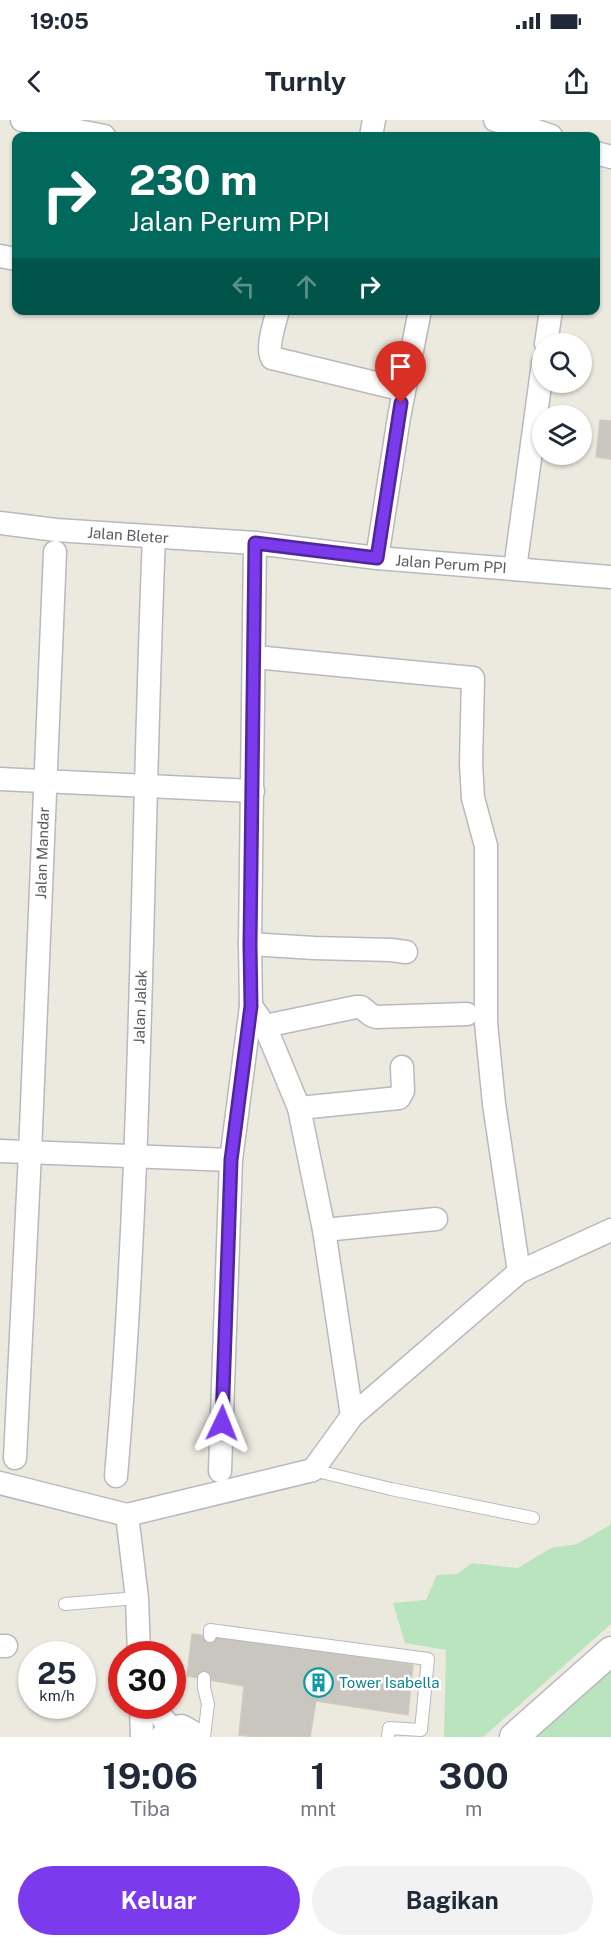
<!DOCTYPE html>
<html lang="id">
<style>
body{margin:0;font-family:"Public Sans",sans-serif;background:#f2f2f3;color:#1f2937;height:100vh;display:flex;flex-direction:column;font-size:22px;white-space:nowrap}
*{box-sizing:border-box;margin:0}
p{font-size:20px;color:#747a83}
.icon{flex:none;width:33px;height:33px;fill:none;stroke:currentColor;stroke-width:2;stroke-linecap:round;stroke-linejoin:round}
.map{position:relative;height:1617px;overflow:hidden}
.panel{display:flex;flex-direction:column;background:#fff;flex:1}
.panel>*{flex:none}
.banner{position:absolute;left:12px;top:12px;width:588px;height:183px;border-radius:12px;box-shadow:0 2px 4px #0004;background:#00695c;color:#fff;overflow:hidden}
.controls{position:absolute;left:532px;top:213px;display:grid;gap:12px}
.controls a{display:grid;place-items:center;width:60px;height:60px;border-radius:50%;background:#fff;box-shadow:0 2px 4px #0004;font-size:30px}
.speed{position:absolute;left:18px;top:1521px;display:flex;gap:12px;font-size:30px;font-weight:700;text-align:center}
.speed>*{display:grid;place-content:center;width:78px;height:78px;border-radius:50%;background:#fff;box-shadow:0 2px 4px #0004;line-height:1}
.speed small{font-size:15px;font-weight:400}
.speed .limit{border:9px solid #d22;background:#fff;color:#111}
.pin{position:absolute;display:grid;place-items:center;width:51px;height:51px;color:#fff;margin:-62px -26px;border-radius:50% 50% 50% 0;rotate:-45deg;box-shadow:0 0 6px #0007}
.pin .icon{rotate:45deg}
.me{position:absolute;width:66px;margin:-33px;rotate:2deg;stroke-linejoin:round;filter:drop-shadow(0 0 4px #0008)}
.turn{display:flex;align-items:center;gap:21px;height:126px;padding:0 18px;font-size:27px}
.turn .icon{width:78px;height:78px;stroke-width:2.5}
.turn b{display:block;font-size:42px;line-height:51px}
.lanes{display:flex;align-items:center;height:57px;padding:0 18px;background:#0003;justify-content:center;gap:30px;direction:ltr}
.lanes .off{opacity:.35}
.eta{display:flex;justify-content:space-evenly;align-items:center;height:102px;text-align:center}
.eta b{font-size:36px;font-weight:700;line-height:42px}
.cta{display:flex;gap:12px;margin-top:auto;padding:12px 18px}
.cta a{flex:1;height:69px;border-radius:36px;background:#7c3aed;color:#fff;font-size:24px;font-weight:700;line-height:69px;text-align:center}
.cta a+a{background:#f2f2f3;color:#1f2937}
.status{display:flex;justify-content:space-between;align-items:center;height:42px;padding:0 30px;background:#fff;direction:ltr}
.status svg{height:16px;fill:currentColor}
header{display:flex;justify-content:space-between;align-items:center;height:78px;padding:0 18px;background:#fff;font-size:27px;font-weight:700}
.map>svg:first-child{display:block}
.green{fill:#bae4be}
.building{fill:#c8c6be;stroke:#d0ccbd;stroke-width:1.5}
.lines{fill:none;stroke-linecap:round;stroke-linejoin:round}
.service-casing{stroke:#b7b9be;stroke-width:14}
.minor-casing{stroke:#b7b9be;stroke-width:25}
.tertiary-casing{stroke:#b7b9be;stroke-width:31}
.service{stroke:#fff;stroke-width:12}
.minor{stroke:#fff;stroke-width:22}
.tertiary{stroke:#fff;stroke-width:28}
.route-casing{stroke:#51269a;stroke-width:15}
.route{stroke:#7c3aed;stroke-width:10}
.labels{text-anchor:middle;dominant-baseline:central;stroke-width:5;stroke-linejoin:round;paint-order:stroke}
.street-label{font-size:15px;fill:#585b60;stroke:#fff}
.culture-label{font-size:15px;fill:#0d838f;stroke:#fff;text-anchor:start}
</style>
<div class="status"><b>19:05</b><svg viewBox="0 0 49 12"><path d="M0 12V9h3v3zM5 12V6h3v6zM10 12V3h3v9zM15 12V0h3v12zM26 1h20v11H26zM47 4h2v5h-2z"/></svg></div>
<header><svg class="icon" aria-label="back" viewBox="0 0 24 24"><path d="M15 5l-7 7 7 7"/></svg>Turnly<svg class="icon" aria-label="share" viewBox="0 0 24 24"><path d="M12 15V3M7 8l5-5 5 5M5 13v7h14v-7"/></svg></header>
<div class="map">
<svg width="611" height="1617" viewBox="0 0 611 1617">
<rect width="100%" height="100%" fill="#eceadf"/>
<g class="green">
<polygon points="611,1401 611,1504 483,1617 444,1617 446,1530 405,1523 393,1483 426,1480 437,1455 457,1454 472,1443 518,1448 551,1428 577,1424 610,1405"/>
<polygon points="611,1531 611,1617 514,1617"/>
</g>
<g class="building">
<polygon points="600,300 611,301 611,339 596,337"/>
<polygon points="192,1514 278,1524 413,1545 408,1595 316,1581 310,1617 255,1617 239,1615 244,1566 187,1556"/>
</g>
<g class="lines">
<defs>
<g id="service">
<polyline points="313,1350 391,1369 533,1398"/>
<polyline points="65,1484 137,1478"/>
<polyline points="210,1516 210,1510 428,1539 421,1610 389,1608 388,1617"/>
<polyline points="204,1617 208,1584 204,1568 204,1558"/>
</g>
<g id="minor">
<polyline points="22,0 104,16"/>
<polyline points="495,0 531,9 551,16"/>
<polyline points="371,16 374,0"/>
<polyline points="596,33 611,37"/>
<polyline points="0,136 16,139"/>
<path d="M 278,190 C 275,202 266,228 272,238 L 404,270"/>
<polyline points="546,224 551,190"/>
<polyline points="0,403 56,410 255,423 377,438 611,457"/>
<polyline points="377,438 399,297 420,190"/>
<polyline points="515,449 543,243"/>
<polyline points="255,537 473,558 471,644 473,678 486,726 486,903 494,984 519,1152"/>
<polyline points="0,659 253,671"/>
<polyline points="250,824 314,828 391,830 406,832"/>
<polyline points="265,906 356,887 361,887 371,895 376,897 467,894"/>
<polyline points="299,988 399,978 403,971 402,947"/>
<polyline points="0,1031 231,1040"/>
<polyline points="324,1110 436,1099"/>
<polyline points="352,1296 519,1152 611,1110"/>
<polyline points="15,1338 30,1033 55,432"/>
<polyline points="220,1351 231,1040 251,886 250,824 255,423"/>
<path d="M 116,1356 C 143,1044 141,730 154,417"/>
<polyline points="0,1363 127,1395 313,1350 352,1296 324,1110 299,988 265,906 251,886"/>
<polyline points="127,1395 137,1478 139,1534"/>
<polyline points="0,1526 6,1526"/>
<polyline points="141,1586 142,1617"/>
<polyline points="153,1586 173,1611"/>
</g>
<g id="tertiary">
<polyline points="165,1617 173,1611 181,1609 195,1617"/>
<polyline points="514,1617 611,1531"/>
</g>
</defs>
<use href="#service" class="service-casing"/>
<use href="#minor" class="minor-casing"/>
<use href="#tertiary" class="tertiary-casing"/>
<use href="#service" class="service"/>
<use href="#minor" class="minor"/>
<use href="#tertiary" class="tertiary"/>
</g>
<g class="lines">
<defs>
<polyline id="route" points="222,1303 231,1040 251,886 250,824 255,423 377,438 401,283"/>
</defs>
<use href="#route" class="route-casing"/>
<use href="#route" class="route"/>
</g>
<defs>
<symbol id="building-ring" viewBox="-11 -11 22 22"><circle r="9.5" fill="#fff" stroke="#0f9aa8" stroke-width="1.5"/><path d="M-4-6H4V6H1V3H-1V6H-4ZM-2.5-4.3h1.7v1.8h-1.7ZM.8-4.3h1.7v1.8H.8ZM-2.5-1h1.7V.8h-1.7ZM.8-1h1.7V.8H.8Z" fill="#0f9aa8"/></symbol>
</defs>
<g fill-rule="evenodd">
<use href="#building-ring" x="302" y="1546" width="33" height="33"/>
</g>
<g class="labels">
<g class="street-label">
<text transform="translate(128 415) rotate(4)">Jalan Bleter</text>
<text transform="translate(451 444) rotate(4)">Jalan Perum PPI</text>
<text transform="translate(42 733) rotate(-88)">Jalan Mandar</text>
<text transform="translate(140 887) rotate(-88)">Jalan Jalak</text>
</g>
<g class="culture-label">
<text x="339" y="1562">Tower Isabella</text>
</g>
</g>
</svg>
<div class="controls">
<a><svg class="icon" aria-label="search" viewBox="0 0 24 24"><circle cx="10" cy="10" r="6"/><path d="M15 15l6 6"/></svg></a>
<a><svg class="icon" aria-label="layers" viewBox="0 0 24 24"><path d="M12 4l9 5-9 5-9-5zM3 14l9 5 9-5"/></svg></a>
</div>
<div class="speed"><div>25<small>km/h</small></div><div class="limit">30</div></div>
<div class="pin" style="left:401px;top:283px;background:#d93025"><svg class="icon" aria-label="arrive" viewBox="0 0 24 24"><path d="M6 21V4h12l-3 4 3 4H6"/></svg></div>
<svg class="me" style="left:222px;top:1303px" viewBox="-20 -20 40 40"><path d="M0-17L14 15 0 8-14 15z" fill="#7c3aed" stroke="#fff" stroke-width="4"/></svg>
<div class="banner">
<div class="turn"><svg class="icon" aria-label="right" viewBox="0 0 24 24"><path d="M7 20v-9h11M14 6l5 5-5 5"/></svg><div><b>230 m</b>Jalan Perum PPI</div></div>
<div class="lanes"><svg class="icon off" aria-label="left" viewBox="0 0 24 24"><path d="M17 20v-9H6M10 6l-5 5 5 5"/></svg><svg class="icon off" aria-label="ahead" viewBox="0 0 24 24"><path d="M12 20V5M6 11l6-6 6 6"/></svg><svg class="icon" aria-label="right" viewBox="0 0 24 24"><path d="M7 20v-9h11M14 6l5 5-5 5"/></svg></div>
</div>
</div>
<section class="panel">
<div class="eta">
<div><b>19:06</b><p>Tiba</p></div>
<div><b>1</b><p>mnt</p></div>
<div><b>300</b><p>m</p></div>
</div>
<div class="cta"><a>Keluar</a><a>Bagikan</a></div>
</section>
